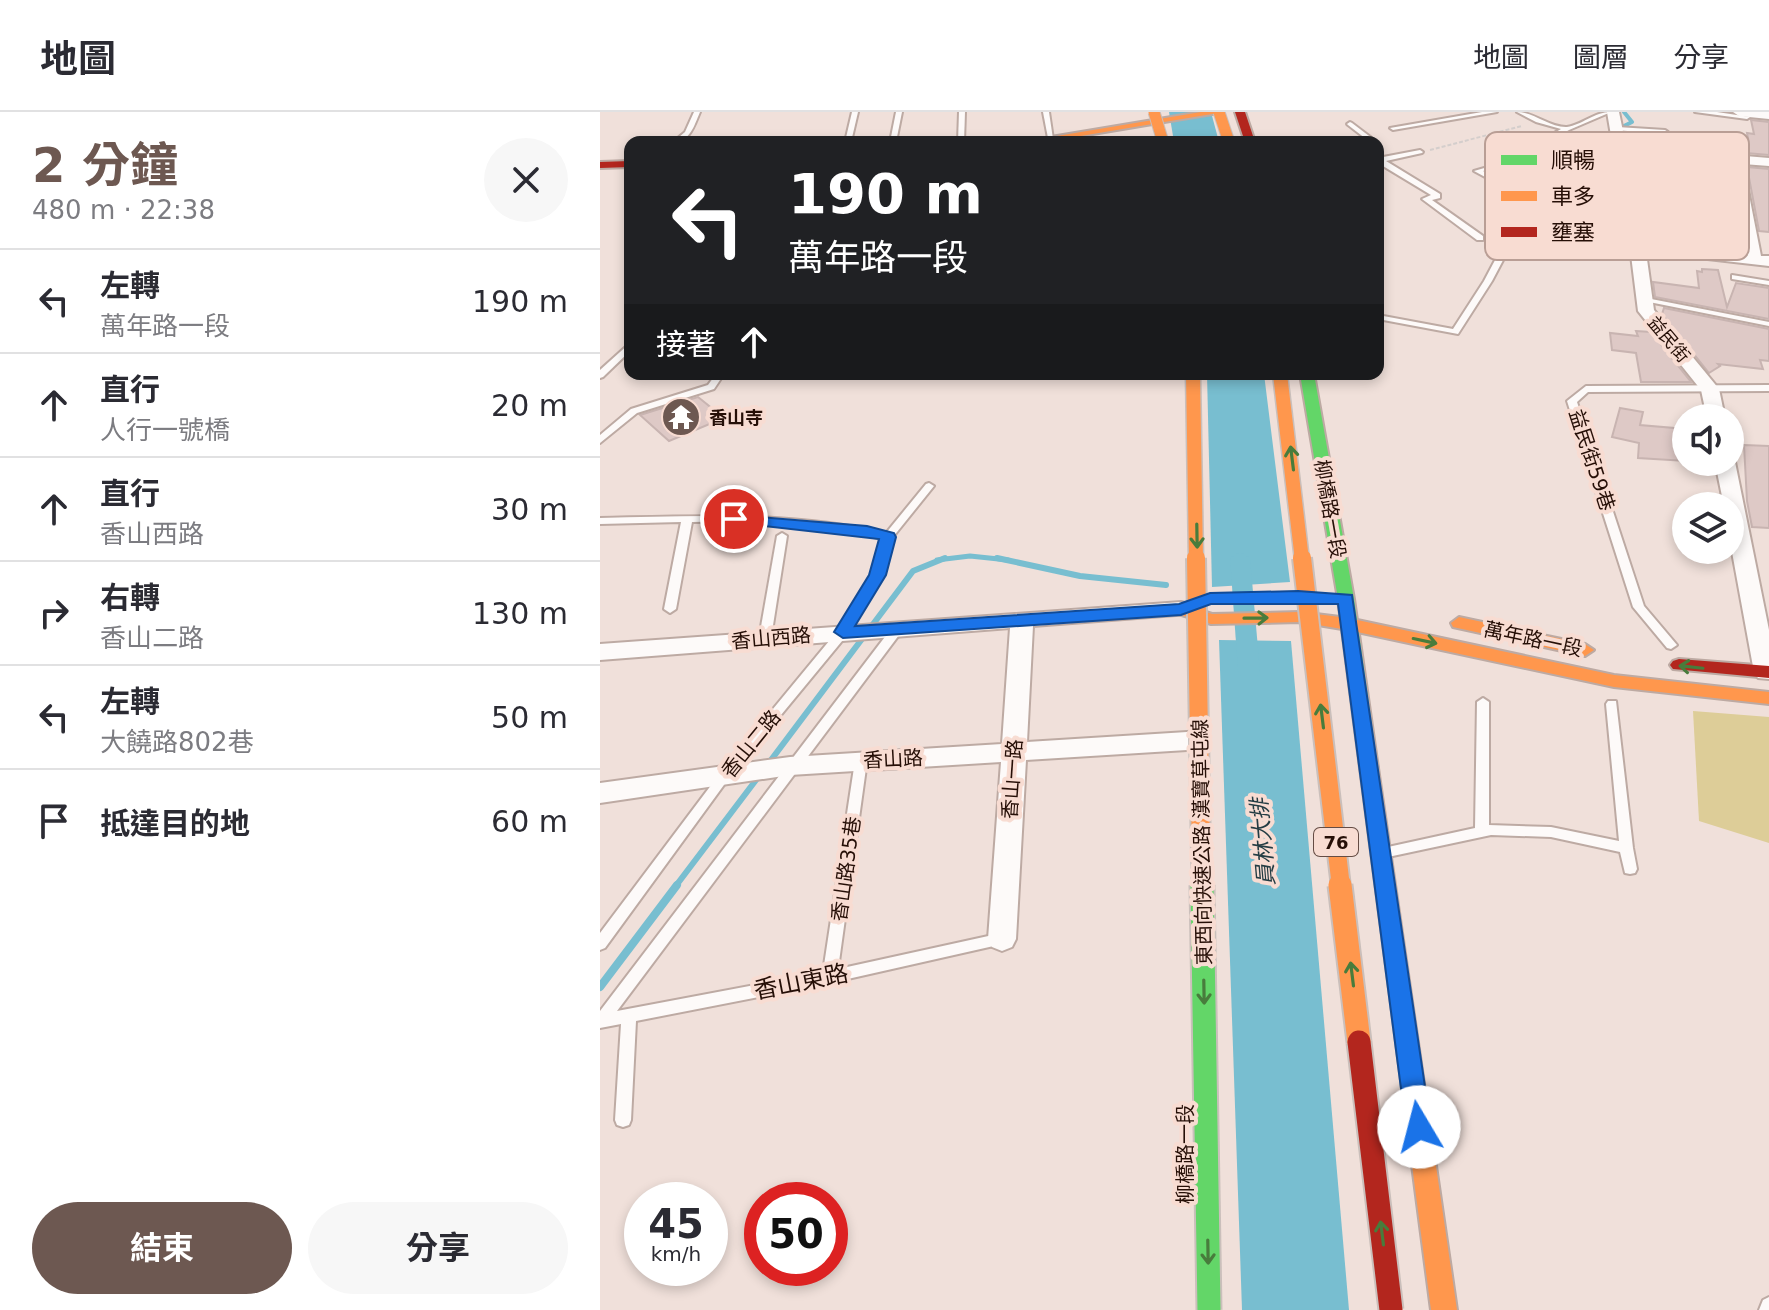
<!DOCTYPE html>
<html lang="zh-TW">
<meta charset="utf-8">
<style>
body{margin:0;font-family:"DejaVu Sans","Noto Sans TC",sans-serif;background:#f7f7f7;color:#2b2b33;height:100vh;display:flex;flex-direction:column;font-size:30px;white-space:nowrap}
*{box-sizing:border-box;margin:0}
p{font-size:26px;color:#7c7c81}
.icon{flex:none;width:44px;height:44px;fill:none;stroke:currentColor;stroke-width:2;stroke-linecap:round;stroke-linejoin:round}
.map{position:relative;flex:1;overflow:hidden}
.details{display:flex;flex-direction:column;background:#fff;width:600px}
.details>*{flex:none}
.top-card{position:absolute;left:24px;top:24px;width:760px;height:244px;border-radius:16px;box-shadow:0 4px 12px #0003;background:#202124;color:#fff;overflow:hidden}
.controls{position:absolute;left:1072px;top:292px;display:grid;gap:16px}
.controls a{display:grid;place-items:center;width:72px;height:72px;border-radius:50%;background:#fff;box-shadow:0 4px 12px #0003;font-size:40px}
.speed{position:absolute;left:24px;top:1070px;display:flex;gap:16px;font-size:40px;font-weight:700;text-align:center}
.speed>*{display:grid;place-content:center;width:104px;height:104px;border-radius:50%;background:#fff;box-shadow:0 4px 12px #0003;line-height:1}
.speed small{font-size:20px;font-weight:400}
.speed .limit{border:12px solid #d22;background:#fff;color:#111}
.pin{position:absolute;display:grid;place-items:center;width:68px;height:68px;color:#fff;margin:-34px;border:4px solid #fff;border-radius:50%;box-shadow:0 2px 8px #0007}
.me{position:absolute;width:88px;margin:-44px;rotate:352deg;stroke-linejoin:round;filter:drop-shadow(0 0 6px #0008)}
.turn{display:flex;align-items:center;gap:28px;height:168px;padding:0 32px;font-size:36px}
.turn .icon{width:104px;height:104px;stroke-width:2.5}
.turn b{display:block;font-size:56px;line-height:68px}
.then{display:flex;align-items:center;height:76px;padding:0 32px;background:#0003;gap:16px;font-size:30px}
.round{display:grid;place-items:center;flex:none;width:84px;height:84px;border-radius:42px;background:#f7f7f7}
.summary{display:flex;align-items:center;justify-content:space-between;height:136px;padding:0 32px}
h1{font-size:48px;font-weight:700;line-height:60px;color:#6d5851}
.primary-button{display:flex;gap:16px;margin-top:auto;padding:16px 32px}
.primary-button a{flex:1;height:92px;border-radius:48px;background:#6d5851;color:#fff;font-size:32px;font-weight:700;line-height:92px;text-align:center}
.primary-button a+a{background:#f7f7f7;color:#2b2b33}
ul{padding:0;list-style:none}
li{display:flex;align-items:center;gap:24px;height:104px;padding:0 32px;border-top:2px solid #e1e1e2}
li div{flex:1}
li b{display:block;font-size:30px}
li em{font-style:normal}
header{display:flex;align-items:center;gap:48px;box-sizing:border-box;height:112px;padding:0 40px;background:#fff;border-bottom:2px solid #e1e1e2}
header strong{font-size:38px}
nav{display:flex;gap:44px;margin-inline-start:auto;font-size:28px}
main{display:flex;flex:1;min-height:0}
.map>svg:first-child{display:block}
.green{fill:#ddcd98}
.water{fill:#78bed0}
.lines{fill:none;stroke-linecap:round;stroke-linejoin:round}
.stream-far3{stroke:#78bed0;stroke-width:4}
.stream-far2{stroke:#78bed0;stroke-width:5}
.stream-far1{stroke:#78bed0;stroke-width:6}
.stream{stroke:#78bed0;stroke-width:8}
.canal{fill:#78bed0;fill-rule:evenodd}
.building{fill:#dec9c6;stroke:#c8b4b1;stroke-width:2}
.lane-casing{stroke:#bdaaa3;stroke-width:4}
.street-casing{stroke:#bdaaa3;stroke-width:4}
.fast-casing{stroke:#bdaaa3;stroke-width:4}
.slow-casing{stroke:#bdaaa3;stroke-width:4}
.jam-casing{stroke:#bdaaa3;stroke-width:4}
.path{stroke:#d4cecc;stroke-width:2;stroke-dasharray:4 2;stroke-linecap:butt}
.lane{fill:#fdfaf9;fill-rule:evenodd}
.street{fill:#fdfaf9;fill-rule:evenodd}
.fast{fill:#63d668;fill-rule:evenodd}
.slow{fill:#ff974d;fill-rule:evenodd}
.jam{fill:#b3261e;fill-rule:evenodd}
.fast-bridge-far1-casing{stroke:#cabfbb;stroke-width:22;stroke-linecap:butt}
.fast-bridge-casing{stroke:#cabfbb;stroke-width:27;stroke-linecap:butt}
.slow-bridge-far3-casing{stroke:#cabfbb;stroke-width:13;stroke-linecap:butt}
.slow-bridge-far2-casing{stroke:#cabfbb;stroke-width:17;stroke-linecap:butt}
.slow-bridge-far1-casing{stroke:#cabfbb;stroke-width:22;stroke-linecap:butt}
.slow-bridge-casing{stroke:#cabfbb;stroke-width:27;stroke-linecap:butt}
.jam-bridge-casing{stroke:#cabfbb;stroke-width:27;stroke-linecap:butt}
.fast-bridge-far1{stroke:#63d668;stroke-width:18}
.fast-bridge{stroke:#63d668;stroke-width:23}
.slow-bridge-far3{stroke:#ff974d;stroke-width:11}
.slow-bridge-far2{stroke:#ff974d;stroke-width:14}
.slow-bridge-far1{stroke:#ff974d;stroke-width:18}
.slow-bridge{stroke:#ff974d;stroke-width:23}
.jam-bridge{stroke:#b3261e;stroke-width:23}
.oneway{stroke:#487c3c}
.route{fill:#1a73e8;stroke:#114b97;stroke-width:2}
.labels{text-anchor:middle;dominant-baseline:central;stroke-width:8;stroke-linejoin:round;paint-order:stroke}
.far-street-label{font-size:18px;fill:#260f07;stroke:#f8dcd2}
.far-poi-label{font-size:18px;font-weight:bold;fill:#260f07;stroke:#f8dcd2;text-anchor:start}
.shield{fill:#f8dcd2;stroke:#654c44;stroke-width:2}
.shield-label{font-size:18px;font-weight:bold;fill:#260f07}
.street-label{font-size:20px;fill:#260f07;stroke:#f8dcd2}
.water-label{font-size:22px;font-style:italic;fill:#243c43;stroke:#f8dcd2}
.near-street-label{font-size:24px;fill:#260f07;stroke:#f8dcd2}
.key{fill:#f8dcd2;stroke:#b99e95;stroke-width:2}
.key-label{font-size:22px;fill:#260f07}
</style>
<header>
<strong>地圖</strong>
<nav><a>地圖</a><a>圖層</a><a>分享</a></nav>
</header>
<main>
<section class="details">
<div class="summary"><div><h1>2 分鐘</h1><p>480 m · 22:38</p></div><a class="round"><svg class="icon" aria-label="close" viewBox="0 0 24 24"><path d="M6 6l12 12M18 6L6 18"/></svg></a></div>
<ul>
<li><svg class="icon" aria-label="left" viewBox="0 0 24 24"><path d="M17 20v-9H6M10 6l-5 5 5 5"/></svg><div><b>左轉</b><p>萬年路一段</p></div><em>190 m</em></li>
<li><svg class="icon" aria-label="ahead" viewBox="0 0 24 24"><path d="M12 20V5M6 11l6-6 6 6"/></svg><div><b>直行</b><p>人行一號橋</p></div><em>20 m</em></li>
<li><svg class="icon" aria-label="ahead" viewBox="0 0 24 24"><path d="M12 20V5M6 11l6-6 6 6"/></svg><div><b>直行</b><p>香山西路</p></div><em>30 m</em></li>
<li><svg class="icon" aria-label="right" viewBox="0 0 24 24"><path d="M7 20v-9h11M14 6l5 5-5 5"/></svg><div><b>右轉</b><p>香山二路</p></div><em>130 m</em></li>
<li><svg class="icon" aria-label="left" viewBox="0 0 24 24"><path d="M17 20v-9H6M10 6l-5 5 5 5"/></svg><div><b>左轉</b><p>大饒路802巷</p></div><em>50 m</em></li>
<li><svg class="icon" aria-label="arrive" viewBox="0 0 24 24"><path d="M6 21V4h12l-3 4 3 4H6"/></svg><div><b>抵達目的地</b></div><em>60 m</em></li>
</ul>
<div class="primary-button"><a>結束</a><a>分享</a></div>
</section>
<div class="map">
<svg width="1169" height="1198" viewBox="0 0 1169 1198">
<rect width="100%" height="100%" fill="#f0e0da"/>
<polygon class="green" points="1093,599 1169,605 1169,731 1099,709"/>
<g class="water">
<polygon points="569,0 611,0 619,30 574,30"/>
<polygon points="607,262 664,262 690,470 612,475"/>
<polygon points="619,528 691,529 749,1198 642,1198"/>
</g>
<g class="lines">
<polyline class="stream-far3" points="1024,0 1032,10 1024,14 1030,33"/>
<polyline class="stream-far2" points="337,448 370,444 408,448"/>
<g class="stream-far1">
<polyline points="397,446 480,464 566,473"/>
<polyline points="168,652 313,459 345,446"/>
<polyline points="75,775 159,664"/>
</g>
<polyline class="stream" points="0,875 77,773"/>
<polygon class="canal" points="640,440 650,446 660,559 657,564 641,564 638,559 630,446"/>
</g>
<g class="building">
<polygon points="1151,8 1169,10 1169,43 1043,32 1041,23 1065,25 1083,20 1148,26 1147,21 1154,22"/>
<polygon points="1147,55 1169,57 1169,120 1159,119"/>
<polygon points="1102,157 1118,158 1127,195 1136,171 1169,176 1169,207 1055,185 1053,170 1099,176 1097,159 1102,160"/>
<polygon points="1064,196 1169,217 1169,249 1160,248 1163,257 1118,252 1120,254 1109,261 1062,202"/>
<polygon points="1036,219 1051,220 1091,270 1041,270 1036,241 1012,238 1010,221 1038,224"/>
<polygon points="98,285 124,306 69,329 40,303"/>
<polygon points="1020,296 1043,300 1040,313 1086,317 1086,349 1038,346 1039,331 1012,325"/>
<polygon points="1144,333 1169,334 1169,416 1152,415 1147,389"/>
</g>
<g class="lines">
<defs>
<g id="lane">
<path d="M 94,0 L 100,0 C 94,14 90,30 73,30 L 85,20 Z"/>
<polygon points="252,0 258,0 251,30 245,30"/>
<polygon points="296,0 302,0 296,30 290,30"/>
<polygon points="359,0 365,0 364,30 358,30"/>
<polygon points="443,0 449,0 453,27 448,26"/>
<polygon points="882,0 897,0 793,18 790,16"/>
<path d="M 917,0 C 934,0 950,16 967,15 C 982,13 994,0 1011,0 L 969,18 L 909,52 L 883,59 L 904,71 L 928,89 L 929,99 L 892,169 L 858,222 L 778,207 L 778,203 L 853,217 L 884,169 L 921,99 L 921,92 L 900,73 L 874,59 L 905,50 L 961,17 L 936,10 Z"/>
<polygon points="1095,0 1117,0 1150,5 1147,7"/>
<polygon points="750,10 752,11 777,30 770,30 748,13 747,12"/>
<polygon points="1017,15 1065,18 1068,20 1065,22 1015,18 1014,17"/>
<polygon points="820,38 823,40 822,41 786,49 840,82 840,86 832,88 883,124 883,128 877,128 822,87 831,83 778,51 778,46"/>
<polygon points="1062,99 1147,105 1151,107 1147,109 1065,103 1062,103"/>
<polygon points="1132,163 1169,169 1169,173 1132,167"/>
<polygon points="1041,185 1169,210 1169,214 1044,189 1040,187"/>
<polygon points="30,231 30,239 3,265 0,266 0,258"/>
<polygon points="116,262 124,262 114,277 37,301 0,331 0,323 31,297 108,273"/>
<polygon points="1169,273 1169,279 988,280 977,290 1044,494 1077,533 1071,537 1067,536 1033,495 967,289 986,274"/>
<path d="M 329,371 L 334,374 L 293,425 L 283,463 L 247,523 L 129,666 L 5,836 L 0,838 L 0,821 L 121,660 L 239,517 L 273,463 L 282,427 C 219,412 156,409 92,410 L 76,497 L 70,501 L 64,497 L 81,410 L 0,412 L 0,406 C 96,404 191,399 286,421 L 326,372 Z"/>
<polygon points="182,421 187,424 171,526 165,530 159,526 177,424"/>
<polygon points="298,512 304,516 302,519 17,899 223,860 255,649 257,646 265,646 267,649 238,857 402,821 407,823 409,827 407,831 230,871 36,909 31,1008 29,1013 23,1015 17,1013 15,1008 21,912 0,916 0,899 294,513"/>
<polygon points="883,586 889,590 889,713 951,715 1019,729 1006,592 1008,589 1016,589 1033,736 1037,757 1035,761 1030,762 1025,761 1020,740 951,725 891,723 788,745 783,744 781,740 783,736 788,735 875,716 877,590"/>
<polygon points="1169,1185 1169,1198 1159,1198 1163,1188"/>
</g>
<g id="street">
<path d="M 1007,0 L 1019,0 L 1026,34 L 1169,46 L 1169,54 L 1143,52 L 1161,144 L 1169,144 L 1169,154 L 1046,140 L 1054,198 L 1119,277 L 1125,306 L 1107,306 L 1101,278 L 1038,199 L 1030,135 ZM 1027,42 L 1129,51 L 1145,142 L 1045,131 Z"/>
<polygon points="1133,0 1169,0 1169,7 1139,4"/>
<polygon points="1130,345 1135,350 1169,518 1169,567 1158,566 1154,560 1130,429 1130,394 1124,394 1115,350 1130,350"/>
<polygon points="581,490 589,492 592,497 589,502 433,514 427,630 587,620 596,623 599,629 596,635 587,638 426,648 416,827 412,835 402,839 392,835 388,827 401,650 190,663 0,691 0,671 190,645 402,632 410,516 0,548 0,532"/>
</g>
<polygon id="fast" points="700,262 714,262 754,487 778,656 776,661 762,661 760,656 738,487"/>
<g id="slow">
<polygon points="601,0 624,0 445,30 421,30"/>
<polygon points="581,492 612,502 700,500 748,506 1014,563 1169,580 1169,592 1014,575 748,518 700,510 611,512 575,501 573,497 575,493"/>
<polygon points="859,505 985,532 994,538 985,544 853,515 851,511"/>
<polygon points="769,649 776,651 778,656 857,1198 831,1198 760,656 762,651"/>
</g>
<g id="jam">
<polygon points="635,0 645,0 655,30 645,30"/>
<polygon points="30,49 30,55 0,56 0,50"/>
<polygon points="1079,547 1169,554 1169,566 1073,557 1070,553 1073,549"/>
</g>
</defs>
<use href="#lane" class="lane-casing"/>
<use href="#street" class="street-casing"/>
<use href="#fast" class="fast-casing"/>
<use href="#slow" class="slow-casing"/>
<use href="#jam" class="jam-casing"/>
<polyline class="path" points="830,38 922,14"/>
<use href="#lane" class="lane"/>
<use href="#street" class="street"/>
<use href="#fast" class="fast"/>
<use href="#slow" class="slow"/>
<use href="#jam" class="jam"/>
<defs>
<polyline id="fast-bridge-far1" points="601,742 602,775"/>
<polyline id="fast-bridge" points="602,773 609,1198"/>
<g id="slow-bridge-far3">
<polyline points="554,0 563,30"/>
<polyline points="619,0 629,30"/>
</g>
<g id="slow-bridge-far2">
<polyline points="593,262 596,448"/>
<polyline points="680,262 702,448"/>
</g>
<g id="slow-bridge-far1">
<polyline points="596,446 601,742"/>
<polyline points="702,446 741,775"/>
</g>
<polyline id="slow-bridge" points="740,773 759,930"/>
<polyline id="jam-bridge" points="759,930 791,1198"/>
</defs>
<use href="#fast-bridge-far1" class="fast-bridge-far1-casing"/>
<use href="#fast-bridge" class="fast-bridge-casing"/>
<use href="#slow-bridge-far3" class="slow-bridge-far3-casing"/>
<use href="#slow-bridge-far2" class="slow-bridge-far2-casing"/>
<use href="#slow-bridge-far1" class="slow-bridge-far1-casing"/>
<use href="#slow-bridge" class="slow-bridge-casing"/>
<use href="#jam-bridge" class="jam-bridge-casing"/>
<use href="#fast-bridge-far1" class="fast-bridge-far1"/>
<use href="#fast-bridge" class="fast-bridge"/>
<use href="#slow-bridge-far3" class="slow-bridge-far3"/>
<use href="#slow-bridge-far2" class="slow-bridge-far2"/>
<use href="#slow-bridge-far1" class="slow-bridge-far1"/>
<use href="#slow-bridge" class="slow-bridge"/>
<use href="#jam-bridge" class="jam-bridge"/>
</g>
<defs><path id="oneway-shaft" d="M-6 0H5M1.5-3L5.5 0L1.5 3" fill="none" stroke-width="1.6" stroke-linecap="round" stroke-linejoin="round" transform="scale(2)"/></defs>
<g class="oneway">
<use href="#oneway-shaft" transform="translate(692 346) rotate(-97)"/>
<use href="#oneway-shaft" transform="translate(597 424) rotate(89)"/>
<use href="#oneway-shaft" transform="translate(656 506) rotate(-1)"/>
<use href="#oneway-shaft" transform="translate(825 529) rotate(12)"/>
<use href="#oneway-shaft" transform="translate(1091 555) rotate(-174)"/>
<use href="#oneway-shaft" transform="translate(722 604) rotate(-97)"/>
<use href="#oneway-shaft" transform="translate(752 862) rotate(-97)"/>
<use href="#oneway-shaft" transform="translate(604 880) rotate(89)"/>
<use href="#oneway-shaft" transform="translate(782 1121) rotate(-97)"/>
<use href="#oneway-shaft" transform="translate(608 1140) rotate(89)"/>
</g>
<polygon class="route" points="134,403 267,414 294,421 296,425 286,463 255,514 579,492 610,481 698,479 752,483 831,1015 827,1023 819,1027 810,1023 806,1015 738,492 611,492 581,503 243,526 234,520 269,463 279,427 128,410 128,404"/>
<defs>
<symbol id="temple-disc" viewBox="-11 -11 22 22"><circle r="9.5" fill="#6d5851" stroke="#f8dcd2"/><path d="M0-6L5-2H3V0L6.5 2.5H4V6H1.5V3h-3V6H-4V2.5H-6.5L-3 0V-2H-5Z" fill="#fff"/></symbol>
</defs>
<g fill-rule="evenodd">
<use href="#temple-disc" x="59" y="283" width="44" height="44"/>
</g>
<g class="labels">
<g class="far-street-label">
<text transform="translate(1069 227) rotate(50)">益民街</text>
</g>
<g class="far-poi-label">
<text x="109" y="305">香山寺</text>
</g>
<rect class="shield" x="714" y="716" width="44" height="28" rx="6"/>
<g class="shield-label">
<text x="736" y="730">76</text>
</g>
<g class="street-label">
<text transform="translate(992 348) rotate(72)">益民街59巷</text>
<text transform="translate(730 397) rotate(80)">柳橋路一段</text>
<text transform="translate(171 526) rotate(-5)">香山西路</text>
<text transform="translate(933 527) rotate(12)">萬年路一段</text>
<text transform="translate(151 632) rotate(-51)">香山二路</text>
<text transform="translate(293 647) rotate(-3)">香山路</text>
<text transform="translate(412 667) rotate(-86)">香山一路</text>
<text transform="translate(602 730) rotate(-91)">東西向快速公路 漢寶草屯線</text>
<text transform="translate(246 757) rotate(-82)">香山路35巷</text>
<text transform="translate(585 1042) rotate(-90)">柳橋路一段</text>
</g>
<g class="water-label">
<text transform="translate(663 730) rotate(-95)">員林大排</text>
</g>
<g class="near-street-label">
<text transform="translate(201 870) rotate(-11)">香山東路</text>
</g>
</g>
<rect x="885" y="20" width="264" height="128" rx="12" class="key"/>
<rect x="901" y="43" width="36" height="10" fill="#63d668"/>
<rect x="901" y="79" width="36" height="10" fill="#ff974d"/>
<rect x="901" y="115" width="36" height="10" fill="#b3261e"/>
<g class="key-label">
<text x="951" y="56">順暢</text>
<text x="951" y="92">車多</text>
<text x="951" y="128">壅塞</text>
</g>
</svg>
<div class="controls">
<a><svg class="icon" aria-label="sound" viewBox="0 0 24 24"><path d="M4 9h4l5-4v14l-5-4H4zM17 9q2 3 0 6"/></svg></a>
<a><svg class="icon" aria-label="layers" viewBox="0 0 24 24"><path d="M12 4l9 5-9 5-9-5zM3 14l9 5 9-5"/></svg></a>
</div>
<div class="speed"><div>45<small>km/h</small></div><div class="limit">50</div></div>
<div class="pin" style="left:134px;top:407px;background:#d93025"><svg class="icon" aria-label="arrive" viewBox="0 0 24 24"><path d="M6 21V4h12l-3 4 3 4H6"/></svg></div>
<svg class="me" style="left:819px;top:1015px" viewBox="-20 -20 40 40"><circle r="19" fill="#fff"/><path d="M0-13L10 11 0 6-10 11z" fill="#1a73e8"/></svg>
<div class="top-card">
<div class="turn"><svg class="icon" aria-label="left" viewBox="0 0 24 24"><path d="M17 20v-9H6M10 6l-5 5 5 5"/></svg><div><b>190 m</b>萬年路一段</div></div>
<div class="then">接著<svg class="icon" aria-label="ahead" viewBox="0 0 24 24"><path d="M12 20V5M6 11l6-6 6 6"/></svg></div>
</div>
</div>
</main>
